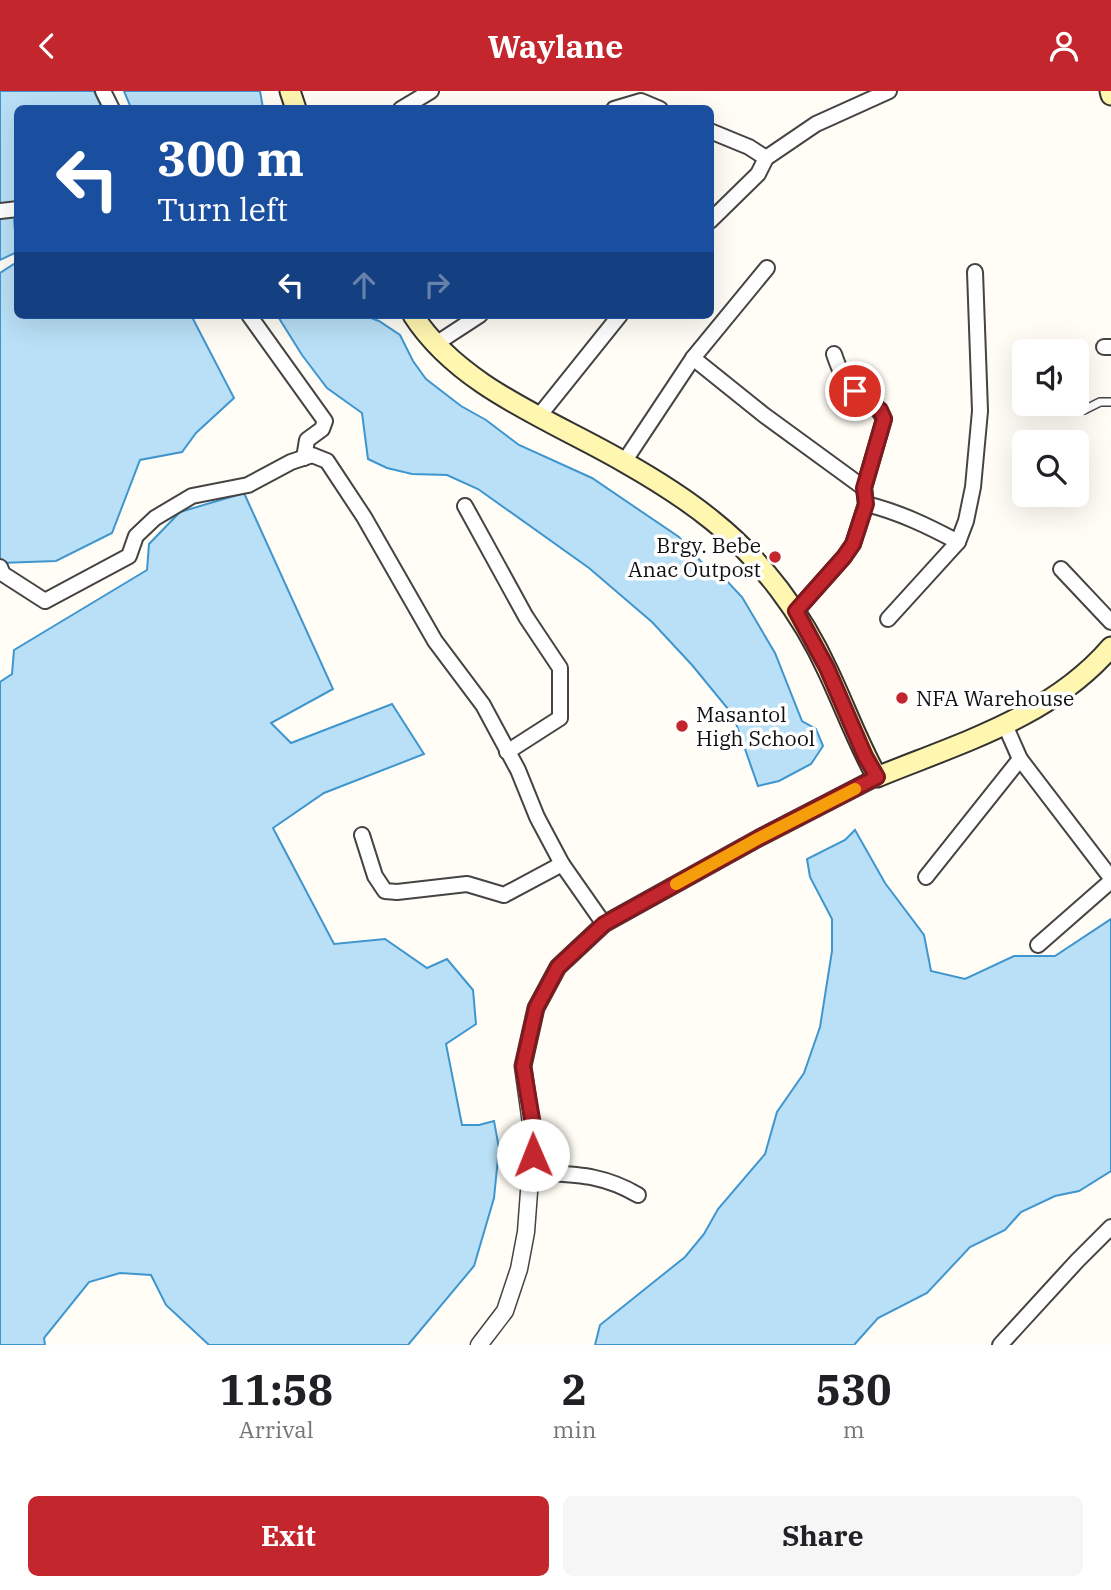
<!DOCTYPE html>
<style>
body{margin:0;font-family:"IBM Plex Serif",serif;background:#f6f6f6;color:#202124;height:100vh;display:flex;flex-direction:column;font-size:26px;white-space:nowrap}
*{box-sizing:border-box;margin:0}
p{font-size:23px;color:#757577}
.icon{flex:none;width:38px;height:38px;fill:none;stroke:currentColor;stroke-width:2;stroke-linecap:round;stroke-linejoin:round}
.map{position:relative;height:1254px;overflow:hidden}
.panel{display:flex;flex-direction:column;background:#fff;flex:1}
.panel>*{flex:none}
.banner{position:absolute;left:14px;top:14px;width:700px;height:214px;border-radius:10px;box-shadow:0 7px 28px #0002;background:#1a4fa0;color:#fff;overflow:hidden}
.controls{position:absolute;left:1012px;top:248px;display:grid;gap:14px}
.controls a{display:grid;place-items:center;width:77px;height:77px;border-radius:10px;background:#fff;box-shadow:0 7px 28px #0002;font-size:35px}
.pin{position:absolute;display:grid;place-items:center;width:60px;height:60px;color:#fff;margin:-30px;border:4px solid #fff;border-radius:50%;box-shadow:0 2px 7px #0007}
.me{position:absolute;width:77px;margin:-38px;rotate:359deg;stroke-linejoin:round;filter:drop-shadow(0 0 5px #0008)}
.turn{display:flex;align-items:center;gap:24px;height:147px;padding:0 28px;font-size:32px}
.turn .icon{width:91px;height:91px;stroke-width:2.5}
.turn b{display:block;font-size:49px;line-height:60px}
.lanes{display:flex;align-items:center;height:66px;padding:0 28px;background:#0003;justify-content:center;gap:35px;direction:ltr}
.lanes .off{opacity:.35}
.eta{display:flex;justify-content:space-evenly;align-items:center;height:119px;text-align:center}
.eta b{font-size:42px;font-weight:700;line-height:49px}
.button{display:flex;gap:14px;margin-top:auto;padding:14px 28px}
.button a{flex:1;height:80px;border-radius:10px;background:#c4262e;color:#fff;font-size:28px;font-weight:700;line-height:80px;text-align:center}
.button a+a{background:#f6f6f6;color:#202124}
header{display:flex;justify-content:space-between;align-items:center;height:91px;padding:0 28px;background:#c4262e;color:#fff;font-size:32px;font-weight:700}
.map>svg:first-child{display:block}
.water{fill:#b9e0f7;stroke:#3f96cf;stroke-width:2}
.lines{fill:none;stroke-linecap:round;stroke-linejoin:round}
.service-casing{stroke:#444;stroke-width:10}
.minor-casing{stroke:#444;stroke-width:18}
.tertiary-casing{stroke:#444;stroke-width:19}
.secondary-casing{stroke:#333;stroke-width:23}
.service{stroke:#fff;stroke-width:7}
.minor{stroke:#fff;stroke-width:14}
.tertiary{stroke:#fff;stroke-width:16}
.secondary{stroke:#fff6b0;stroke-width:19}
.route-casing{stroke:#7f191e;stroke-width:18}
.route{stroke:#c4262e;stroke-width:12}
.slow{stroke:#f59e0b;stroke-width:12}
.poi-dot{fill:#c4262e;stroke:#fff;stroke-width:2.5}
.labels{text-anchor:middle;dominant-baseline:central;stroke-width:7;stroke-linejoin:round;paint-order:stroke}
.poi-label{font-size:21px;fill:#111;stroke:#fff;text-anchor:start}
</style>
<header><svg class="icon" aria-label="back" viewBox="0 0 24 24"><path d="M15 5l-7 7 7 7"/></svg>Waylane<svg class="icon" aria-label="person" viewBox="0 0 24 24"><circle cx="12" cy="8" r="4"/><path d="M4 21q1-7 8-7t8 7"/></svg></header>
<div class="map">
<svg width="1111" height="1254" viewBox="0 0 1111 1254">
<rect width="100%" height="100%" fill="#fffdf5"/>
<g class="water">
<polygon points="0,0 94,0 102,17 18,18 18,127 14,129 17,161 0,169"/>
<polygon points="124,0 260,0 263,17 131,17"/>
<polygon points="17,171 18,224 191,224 234,307 196,342 182,361 140,369 112,442 56,470 0,472 0,182"/>
<polygon points="277,224 363,224 379,230 400,244 413,270 426,288 461,315 486,329 519,354 592,387 679,446 713,484 726,489 742,506 775,562 802,630 816,638 823,655 811,673 779,690 758,695 733,624 692,574 652,531 589,477 478,398 447,384 412,383 387,377 368,368 362,322 327,297 302,264"/>
<polygon points="244,402 333,598 271,632 291,652 392,613 424,663 324,702 273,737 334,853 385,848 427,877 447,868 473,899 476,933 446,953 462,1034 479,1034 494,1030 499,1057 494,1107 474,1175 408,1254 209,1254 166,1214 151,1184 120,1182 89,1191 44,1247 45,1254 0,1254 0,591 12,583 14,559 147,479 149,453 180,421"/>
<polygon points="855,739 885,792 924,844 931,880 965,888 1014,865 1055,865 1111,828 1111,1080 1079,1100 1055,1105 1021,1121 1005,1139 970,1156 927,1202 878,1227 854,1254 595,1254 600,1234 685,1166 704,1143 718,1118 765,1063 777,1021 804,982 820,936 832,860 832,828 810,786 807,768 845,749"/>
</g>
<g class="lines">
<defs>
<polyline id="service" points="1084,319 1100,311 1111,311"/>
<g id="minor">
<polyline points="103,0 112,18"/>
<polyline points="401,18 431,0"/>
<polyline points="614,18 641,10 660,18"/>
<polyline points="710,40 749,56 766,67"/>
<polyline points="0,120 18,118"/>
<polyline points="710,130 758,83 766,67 816,33 889,0"/>
<polyline points="249,224 325,330 322,338 307,349 304,367"/>
<polyline points="434,254 480,224"/>
<polyline points="1104,256 1111,256"/>
<polyline points="693,267 764,324 864,397"/>
<polyline points="539,325 620,224"/>
<polyline points="624,371 693,267 767,177"/>
<path d="M 866,413 C 899,421 928,435 958,451"/>
<polyline points="465,415 526,526 560,577 560,627 507,661"/>
<polyline points="0,476 3,483 45,510 129,465 136,445 155,427 192,405 248,394 291,371 312,364 327,370 364,426 435,550 483,614 518,679 537,726 562,773 604,833"/>
<polyline points="1061,478 1111,531"/>
<path d="M 796,520 L 844,466 L 853,453 L 866,413 L 864,397 L 884,328 C 878,315 867,310 856,301 C 844,290 839,278 834,263"/>
<polyline points="888,528 958,451 966,430 973,396 980,320 975,181"/>
<polyline points="1005,634 1020,668 1111,787"/>
<polyline points="362,744 375,785 385,800 397,801 467,793 504,804 562,773"/>
<polyline points="926,786 1020,668"/>
<polyline points="1038,854 1111,790"/>
<path d="M 532,1081 C 574,1084 600,1082 638,1104"/>
<polyline points="1000,1254 1077,1170 1111,1136"/>
</g>
<polyline id="tertiary" points="479,1254 505,1220 519,1178 526,1141 533,1047 523,975 536,917 558,876 604,833 759,747 877,686"/>
<g id="secondary">
<polyline points="290,0 296,18"/>
<polyline points="1110,0 1111,4"/>
<path d="M 413,224 C 460,297 552,329 624,371 C 654,388 686,408 713,430 C 762,469 802,523 828,580 C 845,616 858,652 877,686 C 960,652 1051,626 1111,556"/>
</g>
</defs>
<use href="#service" class="service-casing"/>
<use href="#minor" class="minor-casing"/>
<use href="#tertiary" class="tertiary-casing"/>
<use href="#secondary" class="secondary-casing"/>
<use href="#service" class="service"/>
<use href="#minor" class="minor"/>
<use href="#tertiary" class="tertiary"/>
<use href="#secondary" class="secondary"/>
</g>
<g class="lines">
<defs>
<polyline id="route" points="533,1064 533,1034 523,975 536,917 558,876 604,833 759,747 877,686 865,665 827,577 796,520 844,466 853,453 866,413 864,397 884,328 880,319 855,300"/>
</defs>
<use href="#route" class="route-casing"/>
<use href="#route" class="route"/>
<polyline class="slow" points="676,793 759,747 855,698"/>
</g>
<g class="poi-dot">
<circle cx="775" cy="466" r="7"/>
<circle cx="902" cy="607" r="7"/>
<circle cx="682" cy="635" r="7"/>
</g>
<g class="labels">
<g class="poi-label">
<text x="761" y="454" text-anchor="end">Brgy. Bebe<tspan x="761" dy="24">Anac Outpost</tspan></text>
<text x="916" y="607">NFA Warehouse</text>
<text x="696" y="623">Masantol<tspan x="696" dy="24">High School</tspan></text>
</g>
</g>
</svg>
<div class="controls">
<a><svg class="icon" aria-label="sound" viewBox="0 0 24 24"><path d="M4 9h4l5-4v14l-5-4H4zM17 9q2 3 0 6"/></svg></a>
<a><svg class="icon" aria-label="search" viewBox="0 0 24 24"><circle cx="10" cy="10" r="6"/><path d="M15 15l6 6"/></svg></a>
</div>
<div class="pin" style="left:855px;top:300px;background:#d93025"><svg class="icon" aria-label="arrive" viewBox="0 0 24 24"><path d="M6 21V4h12l-3 4 3 4H6"/></svg></div>
<svg class="me" style="left:533px;top:1064px" viewBox="-20 -20 40 40"><circle r="19" fill="#fff"/><path d="M0-13L10 11 0 6-10 11z" fill="#c4262e"/></svg>
<div class="banner">
<div class="turn"><svg class="icon" aria-label="left" viewBox="0 0 24 24"><path d="M17 20v-9H6M10 6l-5 5 5 5"/></svg><div><b>300 m</b>Turn left</div></div>
<div class="lanes"><svg class="icon" aria-label="left" viewBox="0 0 24 24"><path d="M17 20v-9H6M10 6l-5 5 5 5"/></svg><svg class="icon off" aria-label="ahead" viewBox="0 0 24 24"><path d="M12 20V5M6 11l6-6 6 6"/></svg><svg class="icon off" aria-label="right" viewBox="0 0 24 24"><path d="M7 20v-9h11M14 6l5 5-5 5"/></svg></div>
</div>
</div>
<section class="panel">
<div class="eta">
<div><b>11:58</b><p>Arrival</p></div>
<div><b>2</b><p>min</p></div>
<div><b>530</b><p>m</p></div>
</div>
<div class="button"><a>Exit</a><a>Share</a></div>
</section>
